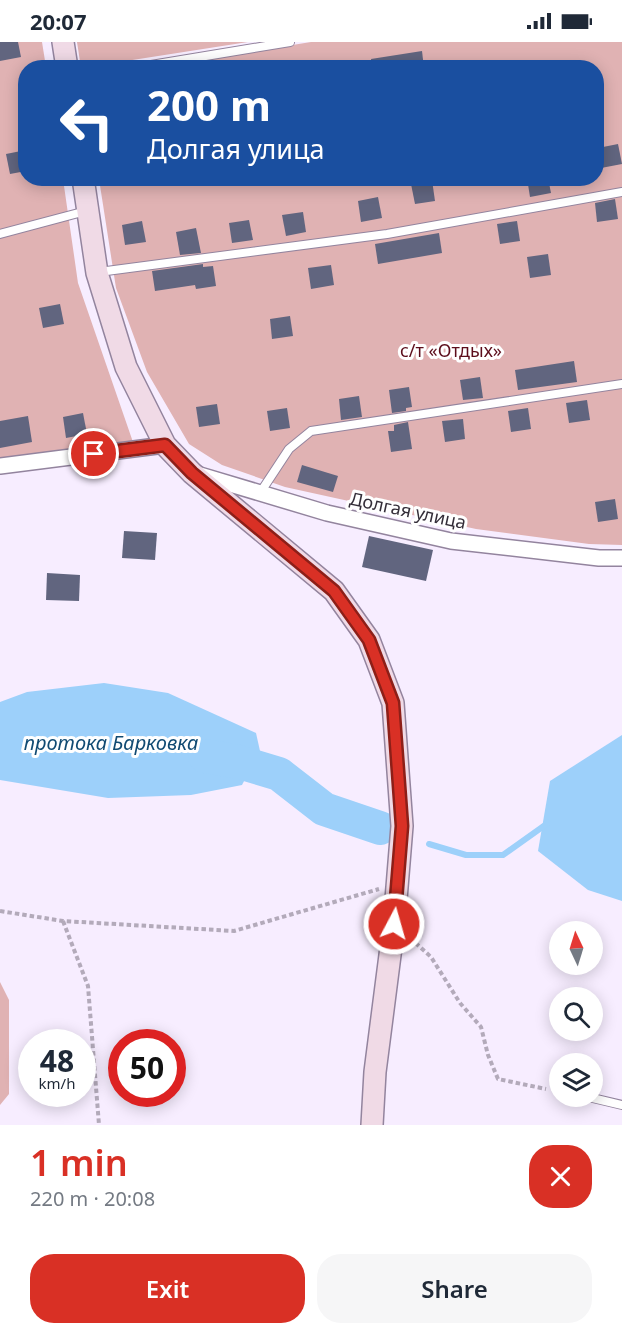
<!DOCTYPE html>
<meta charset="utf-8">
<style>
body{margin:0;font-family:"Noto Sans",sans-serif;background:#f6f6f7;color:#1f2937;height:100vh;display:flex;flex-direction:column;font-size:22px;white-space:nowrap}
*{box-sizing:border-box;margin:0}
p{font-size:20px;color:#747a83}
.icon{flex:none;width:33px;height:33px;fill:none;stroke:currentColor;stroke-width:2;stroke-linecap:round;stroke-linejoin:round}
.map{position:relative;height:1083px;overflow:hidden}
.side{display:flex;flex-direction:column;background:#fff;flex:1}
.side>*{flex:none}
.top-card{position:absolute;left:18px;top:18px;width:586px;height:126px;border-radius:24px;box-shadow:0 3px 15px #0003;background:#1a4fa0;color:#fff;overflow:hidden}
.needle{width:39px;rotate:356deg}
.controls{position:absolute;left:549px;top:879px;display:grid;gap:12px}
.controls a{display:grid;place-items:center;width:54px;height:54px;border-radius:50%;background:#fff;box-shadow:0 3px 15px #0003;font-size:30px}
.speed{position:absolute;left:18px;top:987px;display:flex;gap:12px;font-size:30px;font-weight:700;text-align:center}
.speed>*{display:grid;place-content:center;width:78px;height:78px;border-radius:50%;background:#fff;box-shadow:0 3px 15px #0003;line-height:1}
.speed small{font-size:15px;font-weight:400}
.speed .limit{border:9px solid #d22;background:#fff;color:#111}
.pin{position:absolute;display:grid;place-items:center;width:51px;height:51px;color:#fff;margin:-26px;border:3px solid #fff;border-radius:50%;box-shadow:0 2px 6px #0007}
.me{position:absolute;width:66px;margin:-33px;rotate:6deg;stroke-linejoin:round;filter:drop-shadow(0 0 4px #0008)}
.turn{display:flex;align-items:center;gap:21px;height:126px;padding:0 30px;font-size:27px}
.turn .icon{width:78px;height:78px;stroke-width:2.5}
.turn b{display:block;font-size:42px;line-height:51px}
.round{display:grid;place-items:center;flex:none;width:63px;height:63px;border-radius:24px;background:#f6f6f7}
.overview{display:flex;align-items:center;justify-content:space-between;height:102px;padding:0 30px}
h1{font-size:36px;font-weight:600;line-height:45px;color:#d93025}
.button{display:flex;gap:12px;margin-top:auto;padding:12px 30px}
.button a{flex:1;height:69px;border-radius:24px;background:#d93025;color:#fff;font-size:24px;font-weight:600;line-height:69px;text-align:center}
.button a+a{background:#f6f6f7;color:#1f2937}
.status{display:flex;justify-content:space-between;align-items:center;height:42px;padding:0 30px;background:#fff;direction:ltr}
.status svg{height:16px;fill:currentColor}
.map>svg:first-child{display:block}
.green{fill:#e0b2b3}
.water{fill:#9dd0fa}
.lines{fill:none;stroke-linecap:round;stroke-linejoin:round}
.stream{stroke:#9dd0fa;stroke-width:6}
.river{stroke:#9dd0fa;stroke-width:34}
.building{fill:#61657f}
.lane-casing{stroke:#93849e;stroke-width:10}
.street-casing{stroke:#93849e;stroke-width:18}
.secondary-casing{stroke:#93849e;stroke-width:24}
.path{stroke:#b3aaba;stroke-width:4;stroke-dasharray:4.5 3;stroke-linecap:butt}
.lane{stroke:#fff;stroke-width:8}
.street{stroke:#fff;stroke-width:15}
.secondary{stroke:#f0dae6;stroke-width:21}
.route-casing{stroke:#8d1f18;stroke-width:15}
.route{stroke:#d93025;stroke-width:10}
.labels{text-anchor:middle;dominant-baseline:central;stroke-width:6;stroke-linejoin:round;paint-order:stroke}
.park-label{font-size:18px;fill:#5c0d1b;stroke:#fff}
.street-label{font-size:18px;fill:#342e39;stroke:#fff}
.water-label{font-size:20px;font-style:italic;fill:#114b73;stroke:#fff}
</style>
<div class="status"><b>20:07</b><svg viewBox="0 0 49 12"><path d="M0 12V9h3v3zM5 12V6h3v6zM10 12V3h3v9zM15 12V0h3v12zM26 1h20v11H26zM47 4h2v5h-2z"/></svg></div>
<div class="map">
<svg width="622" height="1083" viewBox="0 0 622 1083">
<rect width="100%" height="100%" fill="#f7edff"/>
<g class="green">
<polygon points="0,0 42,0 46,25 26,26 26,136 63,137 78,241 134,403 0,419"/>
<polygon points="77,0 248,0 81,26"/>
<polygon points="311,0 622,0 622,503 589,502 476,487 285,445 222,423 189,402 147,330 116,246 99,137 597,136 597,26 158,25"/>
<polygon points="0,940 9,958 9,1052 0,1063"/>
</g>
<g class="water">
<polygon points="104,641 168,651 256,691 260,709 242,743 191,753 108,756 0,738 0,660 27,650"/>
<polygon points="622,693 622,859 588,848 538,809 550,739"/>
</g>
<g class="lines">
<polyline class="stream" points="429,802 466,813 503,813 548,781"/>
<polyline class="river" points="205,714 239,720 279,732 324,767 380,786"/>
</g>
<g class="building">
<polygon points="0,0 18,0 21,15 0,19"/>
<polygon points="422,9 424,26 372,26 371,17"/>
<polygon points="618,102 622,122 601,126 598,106"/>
<polygon points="26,108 26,129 10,132 6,112"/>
<polygon points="527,136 548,136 551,151 530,155"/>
<polygon points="432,138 435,159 415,162 411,142"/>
<polygon points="378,155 382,176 361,180 358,159"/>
<polygon points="615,157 618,177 597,180 595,161"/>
<polygon points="303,170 306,190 286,194 282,173"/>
<polygon points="249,178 253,198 232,201 229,181"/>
<polygon points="142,179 146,200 125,203 122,183"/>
<polygon points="517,179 520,199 500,202 497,182"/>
<polygon points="196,186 201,211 180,213 176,190"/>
<polygon points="439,191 442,211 378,222 375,202"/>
<polygon points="548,212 551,233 530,236 527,215"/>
<polygon points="203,222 203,225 213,224 216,244 196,247 195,243 155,249 152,229"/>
<polygon points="331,223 334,243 311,247 308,226"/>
<polygon points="60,262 64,282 43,286 39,266"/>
<polygon points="290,274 293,294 272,297 270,277"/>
<polygon points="574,319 577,340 518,348 515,328"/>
<polygon points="480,335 483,356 463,358 460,338"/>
<polygon points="409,345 412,365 406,366 406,369 392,371 389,348"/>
<polygon points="359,354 362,375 341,378 339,357"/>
<polygon points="587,358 590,378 569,381 566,361"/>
<polygon points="217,362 220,382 199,385 196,365"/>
<polygon points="287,366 290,386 270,389 267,369"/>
<polygon points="528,366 531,387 511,390 508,369"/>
<polygon points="83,371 87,392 66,396 63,375"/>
<polygon points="28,374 32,400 0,406 0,379"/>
<polygon points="463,377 465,397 445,400 442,379"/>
<polygon points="408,380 412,407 391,410 388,389 394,389 394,383"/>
<polygon points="302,423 338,434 333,450 297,440"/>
<polygon points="615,457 618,477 598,480 595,460"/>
<polygon points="124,489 157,491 155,518 122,516"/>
<polygon points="369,494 433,508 426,539 362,525"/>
<polygon points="47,531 80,533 79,559 46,558"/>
</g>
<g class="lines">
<defs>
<g id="lane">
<polyline points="133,26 290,0"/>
<polyline points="0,192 86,169"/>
<polyline points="99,230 387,192 622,150"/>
<polyline points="260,451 289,407 311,389 622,342"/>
<polyline points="558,1049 560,1049"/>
<polyline points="584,1054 622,1063"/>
</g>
<g id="street">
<polyline points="0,424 165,403"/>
<polyline points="200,433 327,471 451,499 599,516 622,516"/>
</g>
<g id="secondary">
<polyline points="63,0 67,26"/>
<polyline points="83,136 97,231 126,325 165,403 192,431 334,549 369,598 393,661 402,784 394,882 375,1030 372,1083"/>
</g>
</defs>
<use href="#lane" class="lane-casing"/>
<use href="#street" class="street-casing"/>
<use href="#secondary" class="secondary-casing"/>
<g class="path">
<polyline points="0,869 63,879 234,889 379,847"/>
<polyline points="63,879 88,944 99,1083"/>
<polyline points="410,896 431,915 460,961 481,985 488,1013 498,1037 546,1047"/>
</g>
<use href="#lane" class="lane"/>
<use href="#street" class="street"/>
<use href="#secondary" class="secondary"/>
</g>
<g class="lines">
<defs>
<polyline id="route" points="94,412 165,403 192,431 334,549 369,598 393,661 402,784 394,882"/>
</defs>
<use href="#route" class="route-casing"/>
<use href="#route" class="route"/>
</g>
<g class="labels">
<g class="park-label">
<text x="451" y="308">с/т «Отдых»</text>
</g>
<g class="street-label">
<text transform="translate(408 468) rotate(12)">Долгая улица</text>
</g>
<g class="water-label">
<text x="111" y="700">протока Барковка</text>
</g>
</g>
</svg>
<div class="controls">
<a><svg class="needle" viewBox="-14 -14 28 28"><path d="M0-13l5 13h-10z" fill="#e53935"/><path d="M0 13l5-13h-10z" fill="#747a83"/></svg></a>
<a><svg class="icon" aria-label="search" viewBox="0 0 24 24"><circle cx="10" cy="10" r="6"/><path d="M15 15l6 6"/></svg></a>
<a><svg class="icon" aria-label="layers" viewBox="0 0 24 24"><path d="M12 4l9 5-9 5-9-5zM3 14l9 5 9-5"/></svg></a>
</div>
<div class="speed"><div>48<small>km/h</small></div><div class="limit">50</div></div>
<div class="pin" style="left:94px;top:412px;background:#d93025"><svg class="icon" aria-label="arrive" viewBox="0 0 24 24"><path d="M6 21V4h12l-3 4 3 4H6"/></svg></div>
<svg class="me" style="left:394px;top:882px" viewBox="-20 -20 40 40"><circle r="17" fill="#d93025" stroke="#fff" stroke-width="3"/><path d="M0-11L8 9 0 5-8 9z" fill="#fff"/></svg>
<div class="top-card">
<div class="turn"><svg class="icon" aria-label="left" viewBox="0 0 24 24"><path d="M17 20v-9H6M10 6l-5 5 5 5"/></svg><div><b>200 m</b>Долгая улица</div></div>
</div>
</div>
<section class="side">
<div class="overview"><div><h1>1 min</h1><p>220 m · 20:08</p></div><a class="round" style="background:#d93025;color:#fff"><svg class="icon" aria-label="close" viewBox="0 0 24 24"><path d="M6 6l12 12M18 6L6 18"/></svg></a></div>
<div class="button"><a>Exit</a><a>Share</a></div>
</section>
